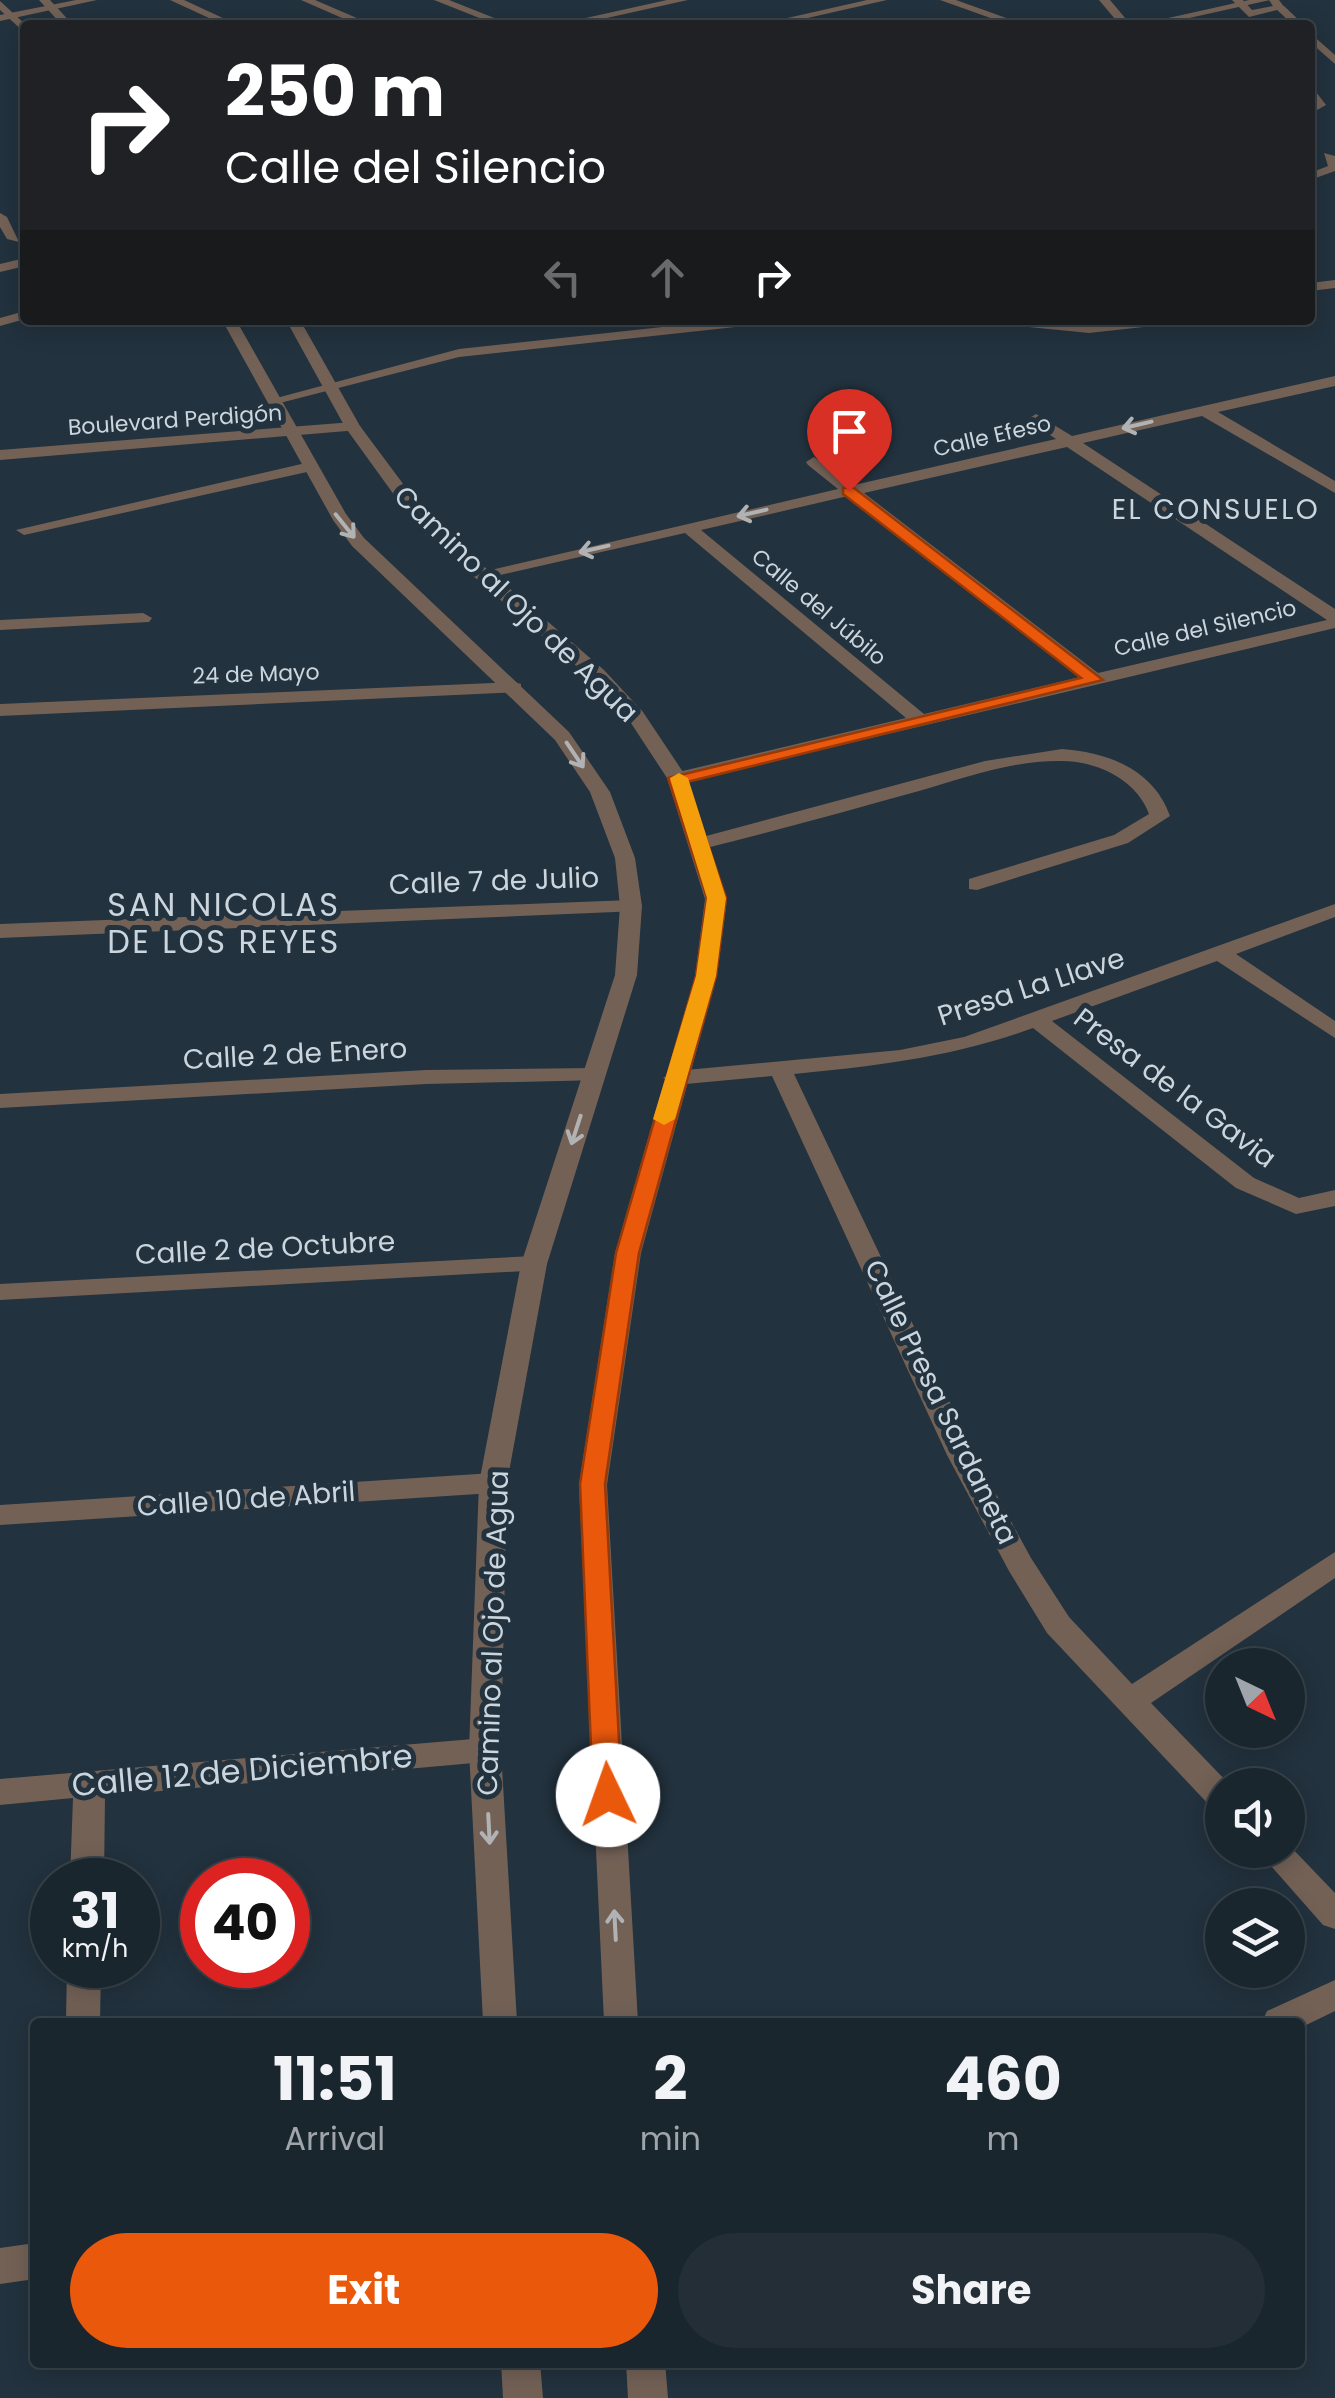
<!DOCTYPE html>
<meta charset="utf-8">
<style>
body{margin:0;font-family:Poppins,sans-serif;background:#232e36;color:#f1f3f6;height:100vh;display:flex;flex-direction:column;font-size:38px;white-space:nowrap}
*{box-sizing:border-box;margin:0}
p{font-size:32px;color:#9fa5aa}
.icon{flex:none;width:55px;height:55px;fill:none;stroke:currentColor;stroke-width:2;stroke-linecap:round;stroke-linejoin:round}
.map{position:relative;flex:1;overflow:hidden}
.panel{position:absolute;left:30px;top:2018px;width:1275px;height:350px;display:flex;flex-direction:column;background:#1a262e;border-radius:10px;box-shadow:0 5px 25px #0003,0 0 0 2px #38434a}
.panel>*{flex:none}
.banner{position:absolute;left:20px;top:20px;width:1295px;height:305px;border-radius:10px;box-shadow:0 5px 25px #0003,0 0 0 2px #38434a;background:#202124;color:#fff;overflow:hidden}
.needle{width:65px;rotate:137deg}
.tools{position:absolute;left:1205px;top:1648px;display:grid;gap:20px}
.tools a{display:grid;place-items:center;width:100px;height:100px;border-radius:50%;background:#1a262e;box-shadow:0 5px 25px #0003,0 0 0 2px #38434a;font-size:50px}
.speed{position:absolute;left:30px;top:1858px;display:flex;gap:20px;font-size:50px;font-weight:700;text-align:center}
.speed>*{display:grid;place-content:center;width:130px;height:130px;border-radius:50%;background:#1a262e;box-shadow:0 5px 25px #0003,0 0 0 2px #38434a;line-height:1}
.speed small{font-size:25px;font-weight:400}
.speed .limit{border:15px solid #d22;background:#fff;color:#111}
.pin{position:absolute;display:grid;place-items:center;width:85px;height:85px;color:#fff;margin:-102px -42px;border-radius:50% 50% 50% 0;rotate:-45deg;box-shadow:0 0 10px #0007}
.pin .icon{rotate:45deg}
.me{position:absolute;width:110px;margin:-55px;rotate:357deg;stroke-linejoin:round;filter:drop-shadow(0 0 8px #0008)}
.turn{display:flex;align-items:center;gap:35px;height:210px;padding:0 40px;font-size:45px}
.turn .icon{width:130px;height:130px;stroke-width:2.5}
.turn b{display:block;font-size:70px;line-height:85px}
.lanes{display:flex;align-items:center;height:95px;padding:0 40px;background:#0003;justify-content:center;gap:50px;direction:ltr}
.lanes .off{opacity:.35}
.eta{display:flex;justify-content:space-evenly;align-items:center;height:170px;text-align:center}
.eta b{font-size:60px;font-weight:700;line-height:70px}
.action{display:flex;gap:20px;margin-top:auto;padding:20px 40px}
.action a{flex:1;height:115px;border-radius:60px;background:#ea580c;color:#fff;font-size:40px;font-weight:700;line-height:115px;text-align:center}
.action a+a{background:#232e36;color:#f1f3f6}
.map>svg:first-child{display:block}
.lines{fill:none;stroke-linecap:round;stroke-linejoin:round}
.service{fill:#736156;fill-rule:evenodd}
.minor{fill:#736156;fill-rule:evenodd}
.tertiary{fill:#736156;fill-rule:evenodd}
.oneway{stroke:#b1b2b4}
.route{fill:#ea580c;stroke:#983908;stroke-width:2.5}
.slow{fill:#f59e0b}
.labels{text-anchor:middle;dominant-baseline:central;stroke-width:10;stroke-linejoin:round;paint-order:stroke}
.far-street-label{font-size:22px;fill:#cbd5dd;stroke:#22323e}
.far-quarter-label{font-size:28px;letter-spacing:2.5px;fill:#cbd5dd;stroke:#22323e}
.street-label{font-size:28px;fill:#cbd5dd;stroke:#22323e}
.quarter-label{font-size:32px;letter-spacing:2.5px;fill:#cbd5dd;stroke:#22323e}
.near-street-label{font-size:32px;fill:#cbd5dd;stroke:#22323e}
</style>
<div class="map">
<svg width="1335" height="2398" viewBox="0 0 1335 2398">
<rect width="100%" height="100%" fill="#22323e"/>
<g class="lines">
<g class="service">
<polygon points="1324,153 1335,156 1335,171 1310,180 1310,173 1328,166"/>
<polygon points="1335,280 1335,288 1310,291 1310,283"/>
<polygon points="25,311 25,319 0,326 0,318"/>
<polygon points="727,320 770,320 763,324 459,357 276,404 269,400 459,349"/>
<polygon points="992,320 1089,325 1178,320 1171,324 1089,333 999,324"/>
</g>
<g class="minor">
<polygon points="76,0 97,0 0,21 0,15"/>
<polygon points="170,0 184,0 238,25 224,25"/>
<polygon points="301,0 315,0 373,25 358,25"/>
<polygon points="434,0 449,0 512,25 497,25"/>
<polygon points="667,0 688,0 575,25 554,25"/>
<polygon points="867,0 887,0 777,25 756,25"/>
<polygon points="940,0 956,0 1026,25 1010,25"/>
<polygon points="1099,0 1110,0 1131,25 1120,25"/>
<polygon points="1249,0 1270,0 1158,25 1137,25"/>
<polygon points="1280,5 1284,6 1304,25 1293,25 1275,8"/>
<polygon points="1310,33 1335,55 1335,64 1310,42"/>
<polygon points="1310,84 1326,105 1310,114 1313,104"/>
<polygon points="0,213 7,217 19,242 7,239 0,227"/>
<polygon points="25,258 25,266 0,272 0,264"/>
<path d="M 1335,376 L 1335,386 L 1218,412 L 1335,481 L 1335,493 L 1202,416 L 1083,443 L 1335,609 L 1335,628 L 677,784 L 670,782 L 670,774 L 906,718 L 685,533 L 483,579 L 474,574 L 838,489 L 808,465 L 806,462 L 814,457 L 854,485 L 1056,439 L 1030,422 L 1028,419 L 1036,414 L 1072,436 ZM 1067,447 L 1327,620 L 1098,673 L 864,493 ZM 848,496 L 1080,677 L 924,714 L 701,530 Z"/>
<polygon points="353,422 361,427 359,430 0,460 0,450"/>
<polygon points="310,462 316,464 316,470 24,535 16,530"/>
<polygon points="143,613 152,618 149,622 0,630 0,620"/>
<polygon points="514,682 521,684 521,692 0,716 0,704"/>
<path d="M 1062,749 C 1108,752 1154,770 1170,816 L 1128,843 L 977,890 L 969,889 L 969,879 L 1114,835 L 1149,814 C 1137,780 1097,761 1062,761 C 1013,760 965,778 919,791 C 847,811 775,831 702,849 L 692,843 L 695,839 L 985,761 Z"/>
<polygon points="631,900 642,906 639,911 0,938 0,924"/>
<path d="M 1335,904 L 1335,917 L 1236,954 L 1335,1021 L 1335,1038 L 1217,961 L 1052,1021 L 1254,1178 L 1299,1198 L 1335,1190 L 1335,1206 L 1296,1214 L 1236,1188 L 1033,1028 C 954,1057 877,1066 794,1074 L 975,1455 L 1031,1558 L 1069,1617 L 1132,1684 L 1335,1552 L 1335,1578 L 1151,1703 L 1230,1785 L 1222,1785 L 1222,1811 L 1211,1807 L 1047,1633 L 1009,1571 L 947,1455 L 772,1076 L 675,1085 L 663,1078 L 675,1071 L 900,1050 L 964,1037 Z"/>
<polygon points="593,1068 601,1070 605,1075 601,1080 426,1084 0,1108 0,1094 426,1070"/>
<polygon points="534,1256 547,1264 543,1270 0,1300 0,1284"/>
<polygon points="493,1473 503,1476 507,1483 503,1490 493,1493 0,1525 0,1505"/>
<polygon points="485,1738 496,1741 501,1750 496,1759 485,1762 105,1796 104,1880 70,1880 73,1798 0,1805 0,1779"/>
<polygon points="1288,1844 1335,1893 1335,1929 1323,1925 1257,1850 1288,1850"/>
<polygon points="67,1965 101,1965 100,2022 66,2022"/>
<polygon points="1335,1980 1335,2011 1300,2028 1300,2022 1262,2022 1267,2011"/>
<polygon points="35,2243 35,2279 0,2284 0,2248"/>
</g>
<g class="tertiary">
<polygon points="39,0 50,0 73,25 62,25"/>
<polygon points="1232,0 1243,0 1252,10 1273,6 1269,0 1279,0 1285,8 1249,17"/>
<polygon points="0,1 26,25 25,33 0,10"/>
<polygon points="222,320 236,320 346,514 364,538 569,732 610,792 635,858 642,906 637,975 547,1264 507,1483 501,1750 517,2022 483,2022 469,1750 479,1483 521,1264 615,975 620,906 615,858 590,792 555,740 352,546 333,520"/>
<polygon points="286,320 300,320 360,426 430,520 604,670 643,712 687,778 727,899 717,976 641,1253 607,1485 638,2022 604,2022 579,1485 615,1253 695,976 705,899 667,778 629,720 590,678 418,528 345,427"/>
<polygon points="501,2362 540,2362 543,2398 503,2398"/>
<polygon points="626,2362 665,2362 668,2398 628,2398"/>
</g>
</g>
<defs><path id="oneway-shaft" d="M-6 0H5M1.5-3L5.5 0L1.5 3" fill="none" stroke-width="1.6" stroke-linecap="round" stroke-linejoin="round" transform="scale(2.5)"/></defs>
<g class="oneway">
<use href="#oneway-shaft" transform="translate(1137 425) rotate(167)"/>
<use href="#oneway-shaft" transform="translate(752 513) rotate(167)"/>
<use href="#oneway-shaft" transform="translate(345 526) rotate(51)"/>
<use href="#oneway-shaft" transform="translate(594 549) rotate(167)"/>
<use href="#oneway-shaft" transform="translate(575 755) rotate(56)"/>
<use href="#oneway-shaft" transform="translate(576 1130) rotate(108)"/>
<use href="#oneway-shaft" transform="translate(489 1829) rotate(87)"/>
<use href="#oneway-shaft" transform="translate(615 1925) rotate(-93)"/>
</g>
<polygon class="route" points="843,488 854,488 1103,680 687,782 726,898 716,976 639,1253 605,1484 622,1795 618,1803 597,1803 593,1795 580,1484 616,1253 696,976 707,898 668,778 1081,678 843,494"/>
<polygon class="slow" points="679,773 688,778 726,898 716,976 675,1119 664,1125 653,1119 696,976 707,898 670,778"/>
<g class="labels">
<g class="far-street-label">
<text transform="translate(175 420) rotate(-4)">Boulevard Perdigón</text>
<text transform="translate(992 436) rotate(-13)">Calle Efeso</text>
<text transform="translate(819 607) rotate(40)">Calle del Júbilo</text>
<text transform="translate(1205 628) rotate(-13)">Calle del Silencio</text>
<text transform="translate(256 674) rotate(-2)">24 de Mayo</text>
</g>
<g class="far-quarter-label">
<text x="1216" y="509">EL CONSUELO</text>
</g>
<g class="street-label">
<text transform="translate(516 604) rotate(44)">Camino al Ojo de Agua</text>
<text transform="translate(494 881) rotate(-2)">Calle 7 de Julio</text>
<text transform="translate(1031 987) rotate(-18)">Presa La Llave</text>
<text transform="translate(295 1054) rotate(-3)">Calle 2 de Enero</text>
<text transform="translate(1175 1088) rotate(37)">Presa de la Gavia</text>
<text transform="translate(265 1248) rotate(-3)">Calle 2 de Octubre</text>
<text transform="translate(941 1402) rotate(64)">Calle Presa Sardaneta</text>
<text transform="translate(246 1499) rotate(-4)">Calle 10 de Abril</text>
<text transform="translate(493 1633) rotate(-88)">Camino al Ojo de Agua</text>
</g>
<g class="quarter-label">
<text x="224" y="904">SAN NICOLAS<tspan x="224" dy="37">DE LOS REYES</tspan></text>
</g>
<g class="near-street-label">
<text transform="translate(242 1770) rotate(-5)">Calle 12 de Diciembre</text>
</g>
</g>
</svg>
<div class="tools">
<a><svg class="needle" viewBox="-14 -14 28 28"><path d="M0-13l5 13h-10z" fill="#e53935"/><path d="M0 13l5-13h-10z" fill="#9fa5aa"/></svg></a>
<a><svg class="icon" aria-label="sound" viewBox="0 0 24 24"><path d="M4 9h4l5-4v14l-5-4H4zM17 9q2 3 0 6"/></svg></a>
<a><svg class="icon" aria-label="layers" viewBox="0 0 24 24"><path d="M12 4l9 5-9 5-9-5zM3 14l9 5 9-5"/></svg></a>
</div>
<div class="speed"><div>31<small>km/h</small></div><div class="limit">40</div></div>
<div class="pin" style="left:849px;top:491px;background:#d93025"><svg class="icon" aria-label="arrive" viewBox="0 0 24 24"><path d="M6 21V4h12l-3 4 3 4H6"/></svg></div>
<svg class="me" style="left:608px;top:1795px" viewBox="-20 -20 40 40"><circle r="19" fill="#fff"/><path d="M0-13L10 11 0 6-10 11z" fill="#ea580c"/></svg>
<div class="banner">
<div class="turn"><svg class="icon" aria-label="right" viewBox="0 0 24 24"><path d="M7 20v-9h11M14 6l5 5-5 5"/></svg><div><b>250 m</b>Calle del Silencio</div></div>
<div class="lanes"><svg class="icon off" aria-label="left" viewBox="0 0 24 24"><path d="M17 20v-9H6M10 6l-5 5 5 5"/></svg><svg class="icon off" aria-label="ahead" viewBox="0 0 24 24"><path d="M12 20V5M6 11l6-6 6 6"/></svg><svg class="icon" aria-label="right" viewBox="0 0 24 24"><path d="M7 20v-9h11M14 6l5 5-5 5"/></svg></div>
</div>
<section class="panel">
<div class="eta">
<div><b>11:51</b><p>Arrival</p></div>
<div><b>2</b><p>min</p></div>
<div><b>460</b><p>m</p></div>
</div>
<div class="action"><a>Exit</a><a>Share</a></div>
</section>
</div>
